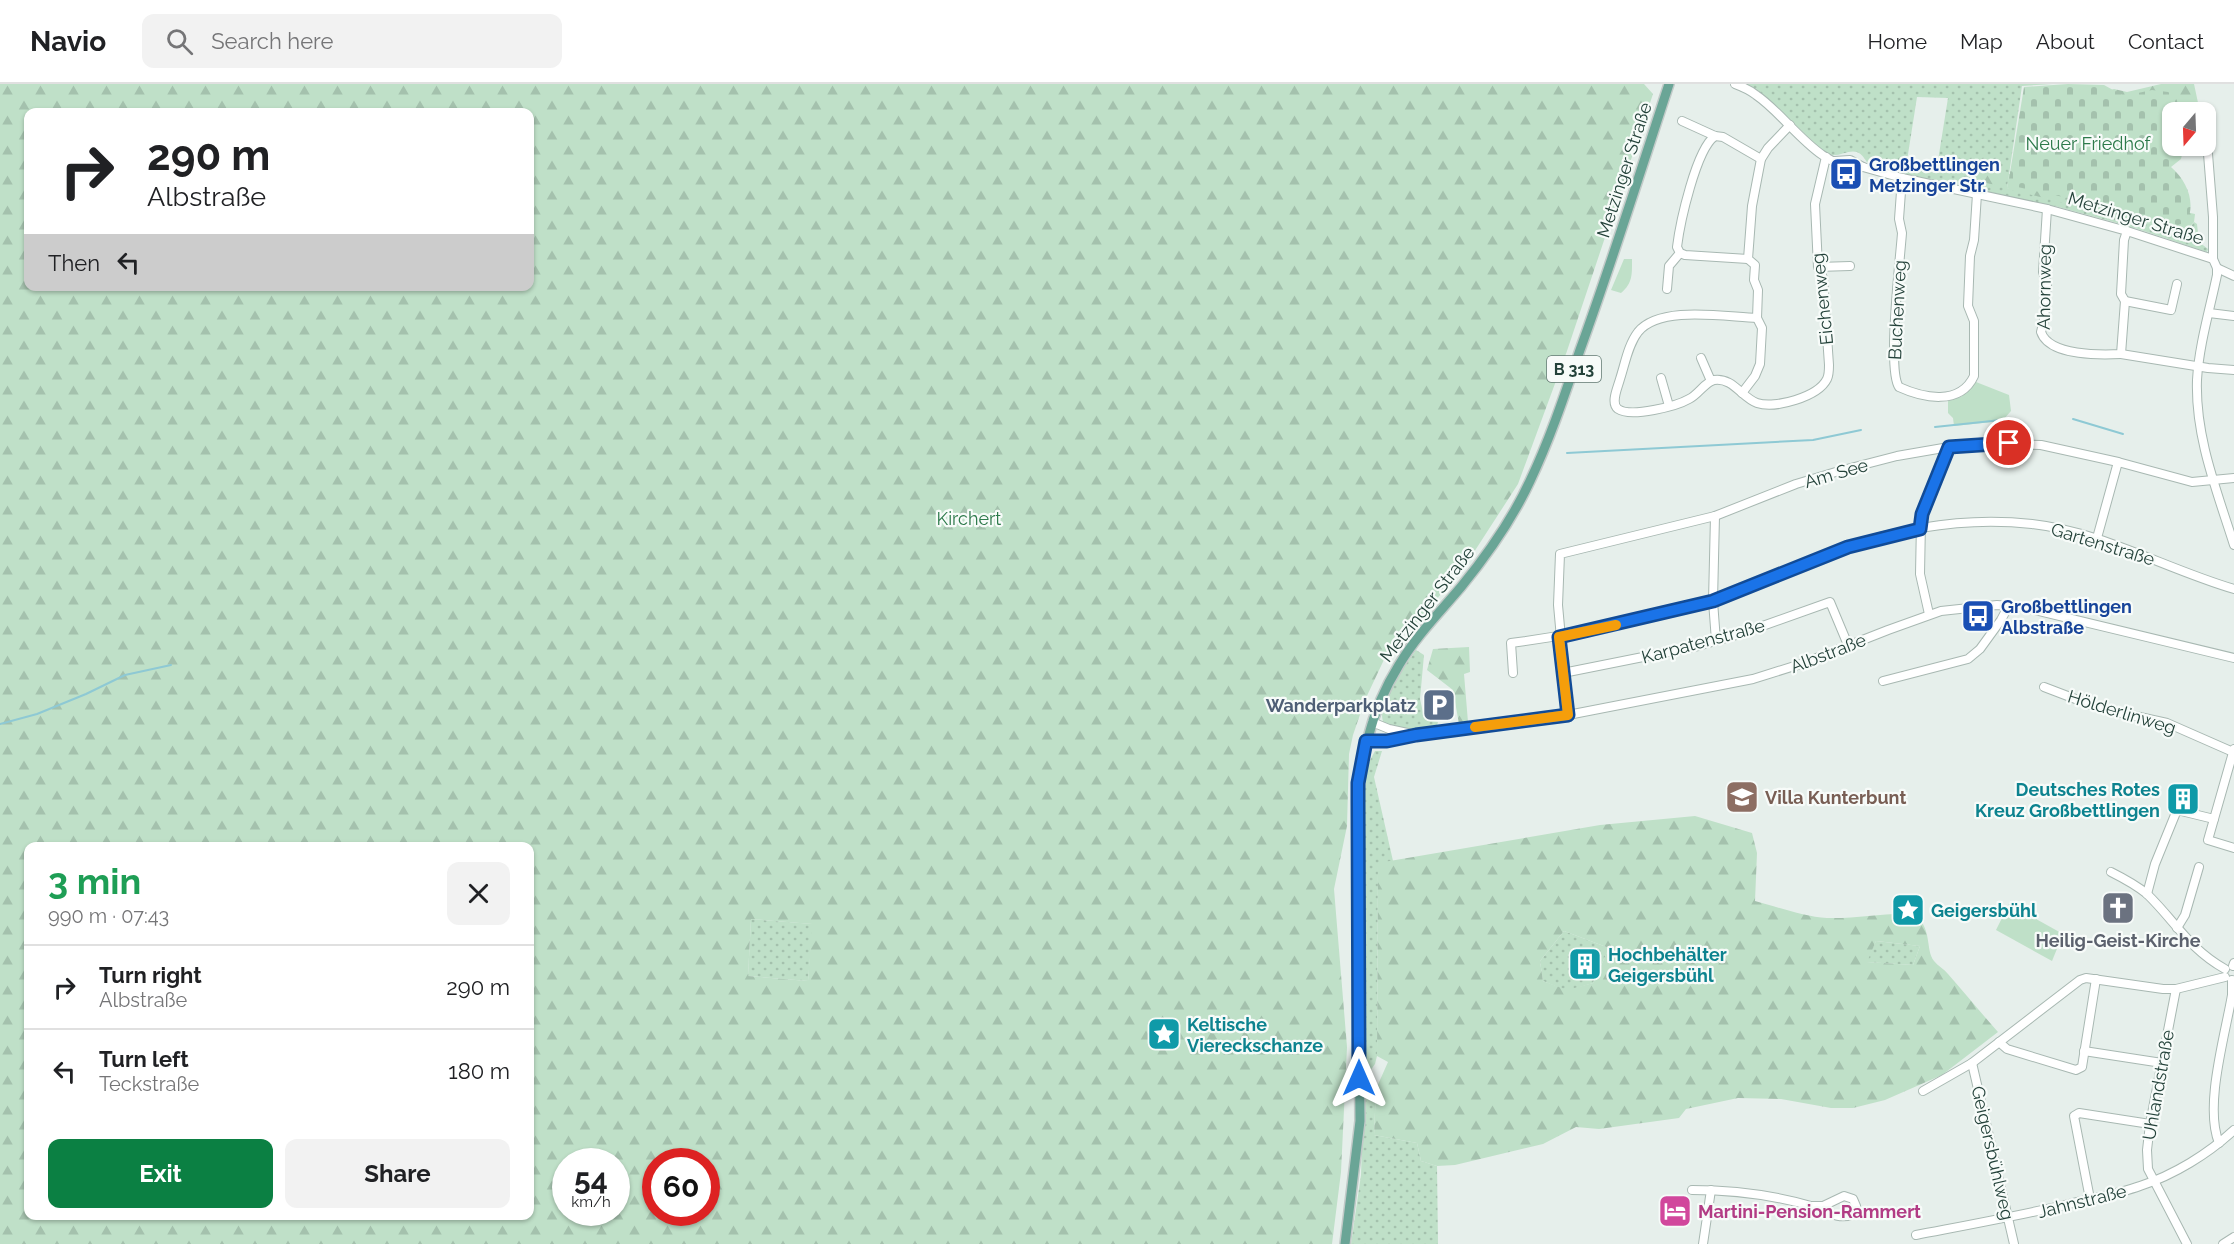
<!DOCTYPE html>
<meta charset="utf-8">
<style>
body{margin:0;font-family:Raleway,sans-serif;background:#f2f2f2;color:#202124;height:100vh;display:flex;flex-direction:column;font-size:22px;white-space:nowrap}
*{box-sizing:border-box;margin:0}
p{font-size:20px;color:#757577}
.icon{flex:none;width:33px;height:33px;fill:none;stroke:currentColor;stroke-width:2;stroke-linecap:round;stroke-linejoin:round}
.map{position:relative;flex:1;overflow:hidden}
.panel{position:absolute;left:24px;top:758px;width:510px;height:378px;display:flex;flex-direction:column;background:#fff;border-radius:12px;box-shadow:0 2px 4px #0004}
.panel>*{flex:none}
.guide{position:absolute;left:24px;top:24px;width:510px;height:183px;border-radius:12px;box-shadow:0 2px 4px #0004;background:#fff;color:#202124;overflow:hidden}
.needle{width:39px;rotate:199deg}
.buttons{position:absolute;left:2162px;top:18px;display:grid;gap:12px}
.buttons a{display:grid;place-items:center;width:54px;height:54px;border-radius:12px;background:#fff;box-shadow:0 2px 4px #0004;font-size:30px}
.speed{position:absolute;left:552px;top:1064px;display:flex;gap:12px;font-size:30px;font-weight:700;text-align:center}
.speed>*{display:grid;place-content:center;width:78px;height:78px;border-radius:50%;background:#fff;box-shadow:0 2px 4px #0004;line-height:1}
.speed small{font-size:15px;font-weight:400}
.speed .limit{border:9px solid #d22;background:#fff;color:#111}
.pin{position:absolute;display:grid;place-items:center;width:51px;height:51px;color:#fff;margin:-26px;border:3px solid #fff;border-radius:50%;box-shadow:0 2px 6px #0007}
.me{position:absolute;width:66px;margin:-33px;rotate:0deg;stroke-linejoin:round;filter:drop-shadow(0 0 4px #0008)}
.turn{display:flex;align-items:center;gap:21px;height:126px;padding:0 24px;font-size:27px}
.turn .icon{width:78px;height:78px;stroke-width:2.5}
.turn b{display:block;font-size:42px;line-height:51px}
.then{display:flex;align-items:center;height:57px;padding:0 24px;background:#0003;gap:12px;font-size:22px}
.round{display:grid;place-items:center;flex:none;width:63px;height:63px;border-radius:12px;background:#f2f2f2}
.head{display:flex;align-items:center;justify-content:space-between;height:102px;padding:0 24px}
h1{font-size:36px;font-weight:700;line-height:45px;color:#1e9e55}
.action{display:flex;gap:12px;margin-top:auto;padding:12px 24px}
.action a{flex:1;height:69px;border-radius:12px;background:#0b8043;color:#fff;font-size:24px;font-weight:700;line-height:69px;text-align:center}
.action a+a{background:#f2f2f2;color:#202124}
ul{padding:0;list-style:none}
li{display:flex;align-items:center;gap:18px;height:84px;padding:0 24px;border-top:2px solid #e0e0e0}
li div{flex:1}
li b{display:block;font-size:22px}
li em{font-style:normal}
header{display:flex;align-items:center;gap:36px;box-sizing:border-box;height:84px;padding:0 30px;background:#fff;border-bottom:2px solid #e0e0e0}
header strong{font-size:28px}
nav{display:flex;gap:33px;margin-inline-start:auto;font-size:21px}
.search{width:420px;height:54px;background:#f2f2f2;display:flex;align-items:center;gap:15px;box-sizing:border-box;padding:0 21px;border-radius:12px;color:#757577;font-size:22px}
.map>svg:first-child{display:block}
.grass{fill:url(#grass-dots);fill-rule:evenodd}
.forest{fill:url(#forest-firs);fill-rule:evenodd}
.cemetery{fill:url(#cemetery-stones)}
.park{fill:#bfe0c8}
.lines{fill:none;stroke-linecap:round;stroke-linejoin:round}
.stream{stroke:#8ec9d4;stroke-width:2}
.minor-casing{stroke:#a8b8b2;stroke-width:10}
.major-casing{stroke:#c2cac8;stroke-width:12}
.minor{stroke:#fff;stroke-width:8}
.major{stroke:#6aa596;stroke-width:9}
.route-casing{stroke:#114b97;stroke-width:15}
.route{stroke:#1a73e8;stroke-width:10}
.slow{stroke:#f59e0b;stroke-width:10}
.labels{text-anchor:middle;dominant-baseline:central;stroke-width:4.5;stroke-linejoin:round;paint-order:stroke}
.shield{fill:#f7fbf9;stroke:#637a73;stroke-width:1.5}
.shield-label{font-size:16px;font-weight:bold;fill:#24423a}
.park-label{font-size:18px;fill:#2d7a4b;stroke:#f7fbf9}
.transit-label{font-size:18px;font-weight:bold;fill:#164399;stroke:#f7fbf9;text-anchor:start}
.street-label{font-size:18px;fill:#24423a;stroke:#f7fbf9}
.service-label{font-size:18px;font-weight:bold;fill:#4e5e75;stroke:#f7fbf9;text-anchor:end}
.culture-label{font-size:18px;font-weight:bold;fill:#0d838f;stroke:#f7fbf9;text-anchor:start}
.education-label{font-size:18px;font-weight:bold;fill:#785e54;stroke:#f7fbf9;text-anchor:start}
.worship-label{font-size:18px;font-weight:bold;fill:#5b616d;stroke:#f7fbf9}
.hotel-label{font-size:18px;font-weight:bold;fill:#b23c85;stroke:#f7fbf9;text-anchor:start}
</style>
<header>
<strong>Navio</strong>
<div class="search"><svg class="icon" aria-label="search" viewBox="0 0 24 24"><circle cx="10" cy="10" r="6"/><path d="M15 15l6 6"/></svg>Search here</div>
<nav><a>Home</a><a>Map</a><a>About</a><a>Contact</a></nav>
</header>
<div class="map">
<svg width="2234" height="1160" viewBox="0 0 2234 1160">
<defs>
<pattern id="grass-dots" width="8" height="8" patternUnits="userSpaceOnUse" patternTransform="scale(1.5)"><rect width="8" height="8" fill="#bfe0c8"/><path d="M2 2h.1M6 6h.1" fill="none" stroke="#a4c1ad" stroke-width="1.8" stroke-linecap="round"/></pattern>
<pattern id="forest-firs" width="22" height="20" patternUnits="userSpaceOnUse" patternTransform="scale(1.5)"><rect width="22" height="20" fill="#bfe0c8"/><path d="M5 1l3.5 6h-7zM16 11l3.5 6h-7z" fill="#a4c1ad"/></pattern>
<pattern id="cemetery-stones" width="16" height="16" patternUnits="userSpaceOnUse" patternTransform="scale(1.5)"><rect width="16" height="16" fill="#bfe0c8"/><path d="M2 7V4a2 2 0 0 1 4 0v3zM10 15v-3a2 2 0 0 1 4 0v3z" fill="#a4c1ad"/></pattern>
</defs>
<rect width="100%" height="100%" fill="#e6efeb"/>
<g class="grass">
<path d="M 1744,0 L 2053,0 L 2022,2 L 2007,104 L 2123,133 C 2132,141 2143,138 2153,140 C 2161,142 2169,148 2175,153 L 2190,144 L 2194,138 L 2197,140 L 2199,158 L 2208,165 L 2207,168 L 2135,144 L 2128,144 L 2121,140 L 2055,122 L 2050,123 L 2042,120 L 1985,107 L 1979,108 L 1938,97 L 1903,91 L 1896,87 L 1868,80 C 1855,55 1844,76 1826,70 L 1768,15 ZM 1917,13 L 1948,14 L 1936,89 L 1906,83 Z"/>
<path d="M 1416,566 L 1424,571 L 1420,615 L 1424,633 L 1432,637 L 1438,638 L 1436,645 L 1414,647 L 1386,642 C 1371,625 1405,582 1416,566 Z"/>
<polygon points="1375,667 1382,667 1374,693 1393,777 1378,780 1377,972 1375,980 1370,987 1364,987 1362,738 1367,682"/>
<polygon points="751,835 813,840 808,897 748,892"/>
<polygon points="1564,847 1609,864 1593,899 1567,907 1543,897 1540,877"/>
<polygon points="1876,857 1920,862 1913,881 1866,878"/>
<polygon points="1364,1003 1376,1005 1374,1051 1417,1059 1421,1077 1437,1082 1438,1160 1351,1160 1361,1091"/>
</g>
<g class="forest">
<path d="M 0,0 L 1644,0 L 1653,10 L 1567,267 L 1518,400 L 1465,482 L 1411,545 L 1397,548 L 1365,616 L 1353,651 L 1349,670 L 1347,742 L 1334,805 L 1347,963 L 1341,1088 L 1332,1160 L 0,1160 ZM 28,28 L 530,28 L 530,202 L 28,202 ZM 28,762 L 530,762 L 530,1131 L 28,1131 ZM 751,835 L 812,840 L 808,897 L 748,892 ZM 566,1077 L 616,1077 L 616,1128 L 566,1128 ZM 656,1077 L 706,1077 L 706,1128 L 656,1128 Z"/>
<polygon points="2161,0 2194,0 2200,28 2192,28 2188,20 2185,20 2181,25 2182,28 2128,20 2108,7 2114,5 2127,8"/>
<polygon points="1972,80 2008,88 2004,103 1969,95"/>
<path d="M 2009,90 L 2195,130 L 2194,138 L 2182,152 L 2175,153 C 2169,148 2161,142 2153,140 C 2142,138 2132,141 2123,133 L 2011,106 L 2007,104 Z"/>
<polygon points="1469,563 1470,588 1464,590 1468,638 1459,640 1453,606 1427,586 1433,565"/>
<path d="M 1695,732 L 1752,749 L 1757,769 L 1755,817 C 1778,823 1804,833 1827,834 C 1857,835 1885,828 1915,830 C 1933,847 1925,865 1934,877 C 1938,882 1944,885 1948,890 C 1965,909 1981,929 1998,948 L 1942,991 L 1885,1016 L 1853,1024 L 1831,1024 L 1781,1015 L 1738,1014 L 1686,1025 L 1679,1034 L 1599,1045 L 1576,1043 L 1543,1060 L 1455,1081 L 1437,1082 L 1421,1077 L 1417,1059 L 1374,1051 L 1376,1005 L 1388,978 L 1377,972 L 1378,779 L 1600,741 ZM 1564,847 L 1609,864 L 1593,899 L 1567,906 L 1543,897 L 1540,877 ZM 1876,857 L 1920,862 L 1913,881 L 1867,878 Z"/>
</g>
<path class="cemetery" d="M 2068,0 L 2104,1 L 2124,12 L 2152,6 L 2168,8 L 2176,13 L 2180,28 L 2172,28 L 2172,62 L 2184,62 L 2181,75 L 2171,83 C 2187,97 2196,118 2187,138 L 2178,141 L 2133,128 L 2008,101 L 2024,3 Z"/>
<g class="park">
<path d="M 1624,175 L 1632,175 C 1632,190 1633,199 1621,209 L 1611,206 Z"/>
<polygon points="1976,298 2009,311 2011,327 2002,337 1954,342 1953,334 1948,329 1948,315 1961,313"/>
<polygon points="2009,820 2063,850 2052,877 1996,846"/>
</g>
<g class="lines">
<g class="stream">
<polyline points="2073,335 2123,350"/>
<polyline points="1935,343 2001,336"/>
<polyline points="1567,369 1813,356 1861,346"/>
<polyline points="0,640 37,630 86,610 125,591 171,581"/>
</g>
<defs>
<g id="minor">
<path d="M 1735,0 C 1743,3 1750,6 1756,11 C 1789,33 1819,88 1863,83"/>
<polyline points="2205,32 2213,133 2213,175"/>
<polyline points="1682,37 1715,52 1723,53 1761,75"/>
<path d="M 1715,52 C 1696,65 1680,139 1677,163 L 1680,169 L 1685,171 L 1748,175"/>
<path d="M 1835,77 L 1850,76 L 1863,83 L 1902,94 L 2047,125 L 2127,147 L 2213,175 L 2217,184 L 2217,191 C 2210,225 2199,261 2197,296 C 2195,353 2217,407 2234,461"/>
<path d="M 1902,94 L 1899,135 L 1902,149 C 1900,176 1887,286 1899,303 C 1923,314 1960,322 1974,292 L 1974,237 L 1968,222 L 1970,172 L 1974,156 L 1977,110"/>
<path d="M 2047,125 L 2043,188 L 2047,200 L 2044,236 L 2041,248 C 2049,272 2101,271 2121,270 L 2125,217 L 2121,210 L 2124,156 L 2127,147"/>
<polyline points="1818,183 1850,182"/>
<polyline points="2217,184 2234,192"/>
<polyline points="1667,205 1669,182 1680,169"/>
<polyline points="2125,217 2171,226 2177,200"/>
<polyline points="2209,229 2234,232"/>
<path d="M 1757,234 C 1725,233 1660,221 1638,248 C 1628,261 1625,280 1620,295 C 1618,303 1610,319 1618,325 C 1631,334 1677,322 1689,315 C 1698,311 1705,298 1714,296 C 1733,293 1742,314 1757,319 C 1775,325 1818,313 1827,295 C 1829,291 1829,286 1829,281 L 1823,194 L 1818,183 L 1815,120 L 1826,73"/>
<polyline points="2121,270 2208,284 2234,286"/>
<polyline points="1701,274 1711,297"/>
<polyline points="1661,294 1669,322"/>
<polyline points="1742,309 1755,292 1760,280 1762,244 1757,234 1758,206 1754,196 1755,181 1748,175 1752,122 1761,75 1768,64 1790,41"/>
<polyline points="1715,432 1713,517 1716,557"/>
<polyline points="2097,454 2118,378"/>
<polyline points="1929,530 1920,490 1921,438 1949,363"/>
<path d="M 1513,589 L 1511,559 C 1558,553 1603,544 1649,533 C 1671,528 1693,524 1715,517 C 1760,501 1803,478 1849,462 C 1907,443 1971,433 2032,440 C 2103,448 2166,485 2234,505"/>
<polyline points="1563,589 1698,562 1740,550 1830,518 1848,561"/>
<polyline points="1883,597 1968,575 1980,565 2001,536 2009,521"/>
<polyline points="2044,603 2099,624 2167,639 2233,668"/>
<polyline points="1568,631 1558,521 1560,470 1715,432 1796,400 1839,387 1897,372 1949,363 1992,359 2041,361 2118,378 2192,398 2234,394"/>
<polyline points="1372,638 1389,645 1412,650"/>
<polyline points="1366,657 1387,657 1416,651 1568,631 1753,595 1804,579 1888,546 1941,527 1997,521 2022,523 2234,574"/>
<polyline points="2214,735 2208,756 2234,764"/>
<path d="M 2111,788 C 2123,794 2136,801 2147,810 C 2175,837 2189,865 2225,885"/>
<polyline points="2147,810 2155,780 2177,726 2214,735 2234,665"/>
<polyline points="2177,844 2185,831 2199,783"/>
<polyline points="2233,882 2234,879"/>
<polyline points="2176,905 2150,1040 2147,1066 2148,1085 2187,1160"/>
<polyline points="1999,958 2007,965 2076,986 2082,983 2096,895"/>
<polyline points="2084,967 2162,979"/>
<polyline points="1972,979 2014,1160"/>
<polyline points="1923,1007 1972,979 2080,896 2086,894 2163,905 2176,905 2225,893"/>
<path d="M 2219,1059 C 2204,1022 2225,952 2232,911 L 2232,896"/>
<path d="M 1692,1106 C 1732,1106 1773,1111 1811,1122 C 1824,1126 1838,1136 1851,1131 L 1856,1122 L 1853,1115 L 1844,1112 L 1823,1122 L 1812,1122"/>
<polyline points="2090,1115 2074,1032 2079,1029 2150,1040"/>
<path d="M 1916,1151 C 1968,1141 2018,1132 2069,1120 C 2093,1114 2118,1110 2140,1102 C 2174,1091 2208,1070 2234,1046"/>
<polyline points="1703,1160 1711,1106"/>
<polyline points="2223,1160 2234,1153"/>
</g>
<path id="major" d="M 1345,1160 L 1360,1037 L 1357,736 C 1359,680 1369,629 1399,581 C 1416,552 1440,528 1461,503 C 1488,470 1512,436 1530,397 C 1550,355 1565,310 1580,266 C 1612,178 1640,89 1669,0"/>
</defs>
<use href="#minor" class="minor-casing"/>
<use href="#major" class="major-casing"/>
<use href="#minor" class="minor"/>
<use href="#major" class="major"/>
</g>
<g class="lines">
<defs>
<polyline id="route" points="1359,994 1358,718 1358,699 1366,657 1387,657 1416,651 1568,631 1559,553 1713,517 1848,463 1920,445 1922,430 1949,363 2009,359"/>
</defs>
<use href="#route" class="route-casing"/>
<use href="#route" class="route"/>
<polyline class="slow" points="1475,643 1568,631 1559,553 1616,541"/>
</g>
<defs>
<symbol id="bus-square" viewBox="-11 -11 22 22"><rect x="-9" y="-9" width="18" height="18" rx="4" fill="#1a4fb4" stroke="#f7fbf9"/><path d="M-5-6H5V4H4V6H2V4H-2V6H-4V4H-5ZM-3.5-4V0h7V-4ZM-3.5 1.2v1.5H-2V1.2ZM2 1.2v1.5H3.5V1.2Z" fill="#fff"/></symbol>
<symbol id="parking-square" viewBox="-11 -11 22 22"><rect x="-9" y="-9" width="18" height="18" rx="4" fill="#5c6f8a" stroke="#f7fbf9"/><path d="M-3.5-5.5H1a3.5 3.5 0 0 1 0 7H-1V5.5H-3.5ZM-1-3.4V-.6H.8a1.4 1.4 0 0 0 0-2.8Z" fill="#fff"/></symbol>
<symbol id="school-square" viewBox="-11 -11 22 22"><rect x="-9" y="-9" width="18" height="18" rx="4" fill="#8d6e63" stroke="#f7fbf9"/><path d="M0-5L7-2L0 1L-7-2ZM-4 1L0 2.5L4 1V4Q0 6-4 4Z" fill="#fff"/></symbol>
<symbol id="building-square" viewBox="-11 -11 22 22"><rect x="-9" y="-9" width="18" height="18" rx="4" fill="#0f9aa8" stroke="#f7fbf9"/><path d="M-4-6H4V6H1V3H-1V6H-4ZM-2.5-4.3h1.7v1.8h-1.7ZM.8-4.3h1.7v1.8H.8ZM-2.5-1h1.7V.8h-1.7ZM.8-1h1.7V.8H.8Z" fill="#fff"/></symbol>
<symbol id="church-square" viewBox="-11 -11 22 22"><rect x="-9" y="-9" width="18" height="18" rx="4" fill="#6b7280" stroke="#f7fbf9"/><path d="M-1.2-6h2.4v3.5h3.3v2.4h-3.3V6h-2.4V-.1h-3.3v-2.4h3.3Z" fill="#fff"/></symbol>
<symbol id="sight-square" viewBox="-11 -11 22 22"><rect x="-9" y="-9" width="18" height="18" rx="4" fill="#0f9aa8" stroke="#f7fbf9"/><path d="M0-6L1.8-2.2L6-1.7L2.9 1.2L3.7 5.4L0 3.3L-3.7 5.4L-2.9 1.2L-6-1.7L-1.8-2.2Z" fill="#fff"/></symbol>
<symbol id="hotel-square" viewBox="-11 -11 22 22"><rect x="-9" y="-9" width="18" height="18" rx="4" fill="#d1479c" stroke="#f7fbf9"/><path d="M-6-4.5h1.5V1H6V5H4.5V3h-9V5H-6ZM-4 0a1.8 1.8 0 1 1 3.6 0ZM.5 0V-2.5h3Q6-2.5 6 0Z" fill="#fff"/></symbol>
</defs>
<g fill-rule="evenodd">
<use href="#bus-square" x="1827" y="71" width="38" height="38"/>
<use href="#bus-square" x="1959" y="513" width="38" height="38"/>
<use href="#parking-square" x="1420" y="602" width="38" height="38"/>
<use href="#school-square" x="1723" y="694" width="38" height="38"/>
<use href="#building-square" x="2164" y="696" width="38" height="38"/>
<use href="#church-square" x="2099" y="805" width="38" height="38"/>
<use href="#sight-square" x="1889" y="807" width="38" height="38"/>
<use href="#building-square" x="1566" y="861" width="38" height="38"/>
<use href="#sight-square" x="1145" y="931" width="38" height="38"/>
<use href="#hotel-square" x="1656" y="1108" width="38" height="38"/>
</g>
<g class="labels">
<rect class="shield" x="1547" y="272" width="54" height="26" rx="4.5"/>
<g class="shield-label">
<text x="1574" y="285">B 313</text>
</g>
<g class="park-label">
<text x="2088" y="59">Neuer Friedhof</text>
<text x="969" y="434">Kirchert</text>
</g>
<g class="transit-label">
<text x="1869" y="80">Großbettlingen<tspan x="1869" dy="21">Metzinger Str.</tspan></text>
<text x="2001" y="522">Großbettlingen<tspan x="2001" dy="21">Albstraße</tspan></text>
</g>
<g class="street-label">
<text transform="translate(1624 86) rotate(-72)">Metzinger Straße</text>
<text transform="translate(2136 134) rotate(17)">Metzinger Straße</text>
<text transform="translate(2044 203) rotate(-89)">Ahornweg</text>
<text transform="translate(1822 215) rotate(-96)">Eichenweg</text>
<text transform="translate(1897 226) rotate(-87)">Buchenweg</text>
<text transform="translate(1836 389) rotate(-16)">Am See</text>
<text transform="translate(2103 460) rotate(17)">Gartenstraße</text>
<text transform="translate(1427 520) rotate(-52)">Metzinger Straße</text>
<text transform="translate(1703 557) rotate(-15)">Karpatenstraße</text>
<text transform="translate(1828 569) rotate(-21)">Albstraße</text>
<text transform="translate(2122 628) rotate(17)">Hölderlinweg</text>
<text transform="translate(2158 1001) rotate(-80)">Uhlandstraße</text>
<text transform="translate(1993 1069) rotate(77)">Geigersbühlweg</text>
<text transform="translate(2082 1117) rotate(-14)">Jahnstraße</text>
</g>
<g class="service-label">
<text x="1416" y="621">Wanderparkplatz</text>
</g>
<g class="culture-label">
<text x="2160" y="705" text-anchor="end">Deutsches Rotes<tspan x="2160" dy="21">Kreuz Großbettlingen</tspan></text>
<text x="1931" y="826">Geigersbühl</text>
<text x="1608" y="870">Hochbehälter<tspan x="1608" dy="21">Geigersbühl</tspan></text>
<text x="1187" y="940">Keltische<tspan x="1187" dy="21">Viereckschanze</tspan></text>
</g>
<g class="education-label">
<text x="1765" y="713">Villa Kunterbunt</text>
</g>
<g class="worship-label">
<text x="2118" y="856">Heilig-Geist-Kirche</text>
</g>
<g class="hotel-label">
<text x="1698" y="1127">Martini-Pension-Rammert</text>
</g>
</g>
</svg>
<div class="buttons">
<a><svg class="needle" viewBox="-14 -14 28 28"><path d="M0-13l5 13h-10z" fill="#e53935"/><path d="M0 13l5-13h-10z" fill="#757577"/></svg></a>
</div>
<div class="speed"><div>54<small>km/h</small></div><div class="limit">60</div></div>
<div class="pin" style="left:2009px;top:359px;background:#d93025"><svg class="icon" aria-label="arrive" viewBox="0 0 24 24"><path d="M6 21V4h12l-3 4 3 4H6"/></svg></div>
<svg class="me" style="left:1359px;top:994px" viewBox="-20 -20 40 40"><path d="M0-17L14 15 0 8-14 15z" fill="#1a73e8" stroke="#fff" stroke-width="4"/></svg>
<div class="guide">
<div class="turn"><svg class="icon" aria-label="right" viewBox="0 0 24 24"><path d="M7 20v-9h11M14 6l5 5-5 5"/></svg><div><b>290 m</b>Albstraße</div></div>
<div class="then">Then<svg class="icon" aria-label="left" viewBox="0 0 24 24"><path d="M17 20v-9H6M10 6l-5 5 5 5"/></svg></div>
</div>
<section class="panel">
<div class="head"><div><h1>3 min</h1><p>990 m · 07:43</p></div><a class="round"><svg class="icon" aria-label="close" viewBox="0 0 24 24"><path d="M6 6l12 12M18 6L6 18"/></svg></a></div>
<ul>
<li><svg class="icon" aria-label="right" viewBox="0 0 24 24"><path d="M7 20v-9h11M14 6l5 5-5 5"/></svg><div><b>Turn right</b><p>Albstraße</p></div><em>290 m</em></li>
<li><svg class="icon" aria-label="left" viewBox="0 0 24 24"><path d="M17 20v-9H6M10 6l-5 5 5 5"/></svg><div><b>Turn left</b><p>Teckstraße</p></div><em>180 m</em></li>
</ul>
<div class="action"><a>Exit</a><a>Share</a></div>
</section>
</div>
